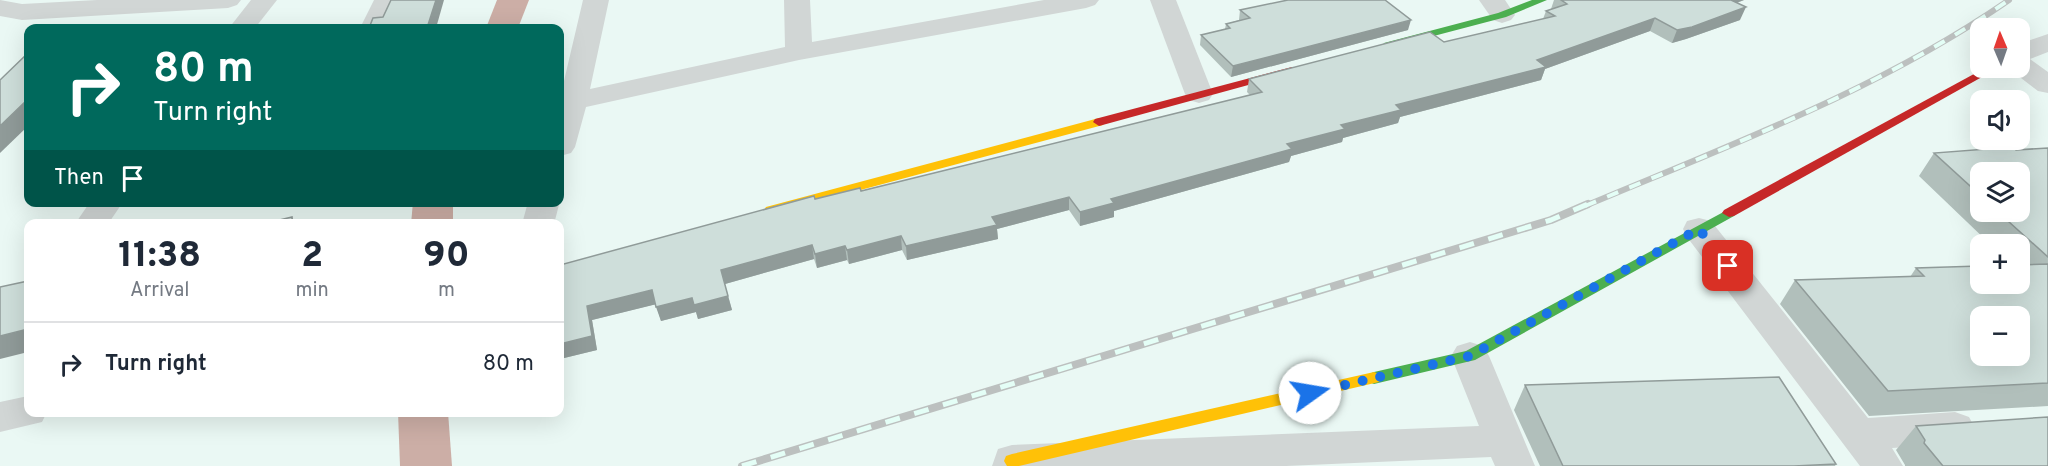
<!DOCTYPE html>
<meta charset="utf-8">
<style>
body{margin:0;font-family:Overpass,sans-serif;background:#f2f2f3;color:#1f2937;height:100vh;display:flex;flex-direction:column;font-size:22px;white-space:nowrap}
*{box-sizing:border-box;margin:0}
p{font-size:20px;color:#747a83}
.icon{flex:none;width:33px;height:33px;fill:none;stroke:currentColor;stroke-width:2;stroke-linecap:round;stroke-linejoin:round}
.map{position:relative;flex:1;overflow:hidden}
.sheet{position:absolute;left:24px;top:219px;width:540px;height:198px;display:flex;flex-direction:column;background:#fff;border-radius:12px;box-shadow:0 6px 24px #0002}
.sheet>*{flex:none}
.top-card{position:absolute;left:24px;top:24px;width:540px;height:183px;border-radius:12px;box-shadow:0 6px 24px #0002;background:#00695c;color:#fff;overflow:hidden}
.needle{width:39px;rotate:358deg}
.fabs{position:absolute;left:1970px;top:18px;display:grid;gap:12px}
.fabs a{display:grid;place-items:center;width:60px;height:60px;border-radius:12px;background:#fff;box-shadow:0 6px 24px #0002;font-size:30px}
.pin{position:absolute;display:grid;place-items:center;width:51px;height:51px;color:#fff;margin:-26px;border-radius:12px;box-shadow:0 3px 9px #0006}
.me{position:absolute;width:66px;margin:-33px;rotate:77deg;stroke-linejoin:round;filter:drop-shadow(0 0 4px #0008)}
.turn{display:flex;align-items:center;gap:21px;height:126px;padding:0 30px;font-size:27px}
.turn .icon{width:78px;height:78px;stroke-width:2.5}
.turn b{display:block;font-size:42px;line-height:51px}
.then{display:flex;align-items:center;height:57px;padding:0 30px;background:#0003;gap:12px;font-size:22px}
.eta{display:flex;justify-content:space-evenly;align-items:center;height:102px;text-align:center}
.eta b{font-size:36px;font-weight:800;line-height:42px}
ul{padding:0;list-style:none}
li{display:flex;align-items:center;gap:18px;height:84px;padding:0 30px;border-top:2px solid #e0e1e3}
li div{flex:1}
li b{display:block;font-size:22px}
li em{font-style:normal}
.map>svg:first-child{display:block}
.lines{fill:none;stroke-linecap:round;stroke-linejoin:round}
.canal{fill:#ccaea6;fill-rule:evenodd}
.street{fill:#d1d6d5;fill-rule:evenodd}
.fast{fill:#4caf50;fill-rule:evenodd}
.slow{fill:#ffc107;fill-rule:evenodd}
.jam{fill:#c62828;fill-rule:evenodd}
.rail-far1-casing{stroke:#bcc0bf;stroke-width:6}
.rail-casing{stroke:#bcc0bf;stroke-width:8}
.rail-far1{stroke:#e4fef6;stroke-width:4;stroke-dasharray:12;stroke-linecap:butt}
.rail{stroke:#e4fef6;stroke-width:5;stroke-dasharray:15;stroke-linecap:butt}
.wall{fill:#b1bfbb;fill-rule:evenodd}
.shaded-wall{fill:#909b99}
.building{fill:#cededa;stroke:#909b99;stroke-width:1.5;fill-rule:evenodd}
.route{stroke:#1a73e8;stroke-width:10;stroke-dasharray:0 18}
</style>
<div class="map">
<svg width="2048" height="466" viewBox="0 0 2048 466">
<rect width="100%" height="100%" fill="#eaf8f4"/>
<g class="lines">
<g class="canal">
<polygon points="497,0 529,0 518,28 486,28"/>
<polygon points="413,202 453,202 453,224 411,224"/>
<polygon points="398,412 448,412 452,466 400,466"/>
</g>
<g class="street">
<polygon points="0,0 22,4 97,0 241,0 237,5 228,8 22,20 0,16"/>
<polygon points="251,0 277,0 255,28 229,28"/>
<polygon points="374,0 400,0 386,28 360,28"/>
<polygon points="583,0 609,0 590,89 785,47 784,0 810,0 812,42 1044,0 1099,0 1095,5 1086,8 799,60 586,107 575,147 571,153 560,156 560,98"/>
<polygon points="1150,0 1176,0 1213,94 1209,100 1199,103 1189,100 1185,94"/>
<polygon points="1479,0 1505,0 1515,15 1511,20 1502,23 1493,20"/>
<polygon points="2048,34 2048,52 2030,59 2048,72 2048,93 2038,91 2008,68 2019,68 2019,44"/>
<polygon points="90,202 123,202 108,224 75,224"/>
<polygon points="528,202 560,201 554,224 522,224"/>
<polygon points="1699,218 1711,221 1868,418 1955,412 1969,417 1975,428 1969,439 1955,444 1892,448 1903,466 1860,466 1687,237 1683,229 1687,221"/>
<polygon points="1470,342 1483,346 1489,356 1535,466 1495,466 1491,457 1286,466 992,466 998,449 1012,445 1479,426 1451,356 1457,346"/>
<polygon points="28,396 28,412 47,412 42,422 0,432 0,402"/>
</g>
<g class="fast">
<polygon points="1532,0 1547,0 1506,17 1388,48 1383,45 1384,43 1498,13"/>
<polygon points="1729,209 1736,213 1734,216 1475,360 1374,384 1369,382 1366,378 1369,374 1374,372 1466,351"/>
</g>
<g class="slow">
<polygon points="1099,118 1103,119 1105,122 1103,125 771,214 764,210 766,207"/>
<polygon points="1374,372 1379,374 1382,378 1379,382 1019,466 1007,466 1004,461 1006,456 1012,454"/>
</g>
<g class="jam">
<polygon points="1292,67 1298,70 1296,72 1099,126 1093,122 1095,119"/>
<polygon points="1985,68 1998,68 1734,216 1729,217 1722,213 1724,210"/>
</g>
<defs>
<path id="rail-far1" d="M 1585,206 C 1730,145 1879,90 2009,0"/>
<polyline id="rail" points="742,466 1551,220 1588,204"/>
</defs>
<use href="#rail-far1" class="rail-far1-casing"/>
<use href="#rail" class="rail-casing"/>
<use href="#rail-far1" class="rail-far1"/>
<use href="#rail" class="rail"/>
</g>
<g class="wall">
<polygon points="1554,0 1744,0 1737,3 1740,20 1686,39 1672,43 1650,31 1545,69 1541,80 1400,117 1398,123 1343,138 1342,142 1291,156 1289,162 1114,211 1114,217 1080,226 1069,210 997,229 998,239 907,260 902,250 849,264 847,260 817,268 814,259 725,284 732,310 698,319 696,312 661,321 656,304 592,320 597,350 560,359 560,265 815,199 861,191 1250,95 1247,92 1249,79 1444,42 1543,19 1546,11 1551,9"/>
<polygon points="1240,10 1408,30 1231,77 1200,45 1201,35 1225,29 1226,24 1239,20"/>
<path d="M 2048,148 L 2048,406 L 1869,416 L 1780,304 L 1795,280 L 1910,277 L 1916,268 L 2019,284 L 2019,244 L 1990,244 L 1919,176 L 1934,153 ZM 1980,172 L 2019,212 L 1980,212 Z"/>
<polygon points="1525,385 1836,464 1835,466 1540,466 1514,410"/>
<polygon points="1916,426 2048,466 1905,466 1905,465 1896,450"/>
</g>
<g class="shaded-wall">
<polygon points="436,0 444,0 436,28 427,28"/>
<polygon points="1723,0 1744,0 1719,9"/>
<polygon points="1746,7 1740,20 1686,39 1672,43 1677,30"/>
<polygon points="1655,18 1650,31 1545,69 1541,80 1400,117 1398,123 1343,138 1342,142 1291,156 1289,162 1114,211 1114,217 1080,226 1080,212 1111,199 1287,144 1396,105 1537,60"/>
<polygon points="1411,20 1408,30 1231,77 1233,66"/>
<polygon points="28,99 28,126 0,153 0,126"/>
<polygon points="1069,197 1069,210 997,229 998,239 907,260 906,246 992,217"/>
<polygon points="292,217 296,224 292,224"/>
<polygon points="901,236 902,250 849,264 847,250"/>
<polygon points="812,245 814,259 725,284 721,270"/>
<polygon points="845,246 847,260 817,268 815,254"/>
<polygon points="652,290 657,304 592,320 597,350 560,359 560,344 587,306"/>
<polygon points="728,296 732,310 698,319 696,312 661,321 656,307 692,298"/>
<polygon points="28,329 28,352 0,359 0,336"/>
</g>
<g class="building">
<polygon points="391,0 436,0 427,28 369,28 373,18 383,17"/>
<polygon points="1288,0 1385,0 1411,20 1233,66 1201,35 1230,28 1226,24 1250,18 1240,10"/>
<polygon points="1561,0 1731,0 1746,7 1692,27 1677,30 1655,18 1537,60 1546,67 1396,105 1401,110 1341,125 1345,129 1287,144 1292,149 1111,199 1114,203 1080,212 1069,197 992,217 997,225 906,246 901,236 847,250 845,246 815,254 812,245 721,270 728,296 694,305 692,298 656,307 652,290 587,306 592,336 560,344 560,265 814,196 815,199 860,188 861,191 1262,92 1249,79 1430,32 1444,42 1555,16 1546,11 1567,4"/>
<polygon points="28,53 28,99 0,126 0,80"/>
<polygon points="2013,147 2016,150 2048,148 2048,257 1998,212 2019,212 2019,172 1980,172 1980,195 1934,153"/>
<polygon points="292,217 292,224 263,224"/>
<path d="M 2048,264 L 2048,383 L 1888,391 L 1795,280 L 1924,276 L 1916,268 L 1980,266 L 1980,284 L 2019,284 L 2019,265 ZM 1980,316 L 2019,316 L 2019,356 L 1980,356 Z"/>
<polygon points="28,281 28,329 0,336 0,287"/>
<polygon points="1779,377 1836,464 1794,466 1563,466 1525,385"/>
<polygon points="2048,417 2048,466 1943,466 1924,443 1925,440 1916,426"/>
</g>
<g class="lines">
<polyline class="route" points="1310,393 1470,356 1699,229 1728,266"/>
</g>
</svg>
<div class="fabs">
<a><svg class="needle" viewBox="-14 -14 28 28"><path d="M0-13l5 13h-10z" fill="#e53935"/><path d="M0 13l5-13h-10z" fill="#747a83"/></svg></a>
<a><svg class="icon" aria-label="sound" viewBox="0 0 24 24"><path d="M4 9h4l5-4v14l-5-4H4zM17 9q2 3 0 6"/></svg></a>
<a><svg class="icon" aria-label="layers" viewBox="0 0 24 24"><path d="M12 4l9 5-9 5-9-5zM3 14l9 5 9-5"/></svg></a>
<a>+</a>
<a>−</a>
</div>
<div class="pin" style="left:1728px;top:266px;background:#d93025"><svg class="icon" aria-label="arrive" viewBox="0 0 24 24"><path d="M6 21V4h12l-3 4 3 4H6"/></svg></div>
<svg class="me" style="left:1310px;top:393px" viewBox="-20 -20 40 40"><circle r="19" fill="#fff"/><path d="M0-13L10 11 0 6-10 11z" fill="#1a73e8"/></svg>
<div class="top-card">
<div class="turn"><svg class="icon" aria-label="right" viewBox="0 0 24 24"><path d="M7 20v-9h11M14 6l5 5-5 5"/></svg><div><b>80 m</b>Turn right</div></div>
<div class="then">Then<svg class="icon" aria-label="arrive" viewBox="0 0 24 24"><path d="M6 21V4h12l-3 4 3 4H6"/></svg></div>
</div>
<section class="sheet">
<div class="eta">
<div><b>11:38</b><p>Arrival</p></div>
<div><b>2</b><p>min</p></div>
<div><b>90</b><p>m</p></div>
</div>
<ul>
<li><svg class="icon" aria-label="right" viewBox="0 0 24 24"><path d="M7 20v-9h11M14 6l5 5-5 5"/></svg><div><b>Turn right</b></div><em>80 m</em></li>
</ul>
</section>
</div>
